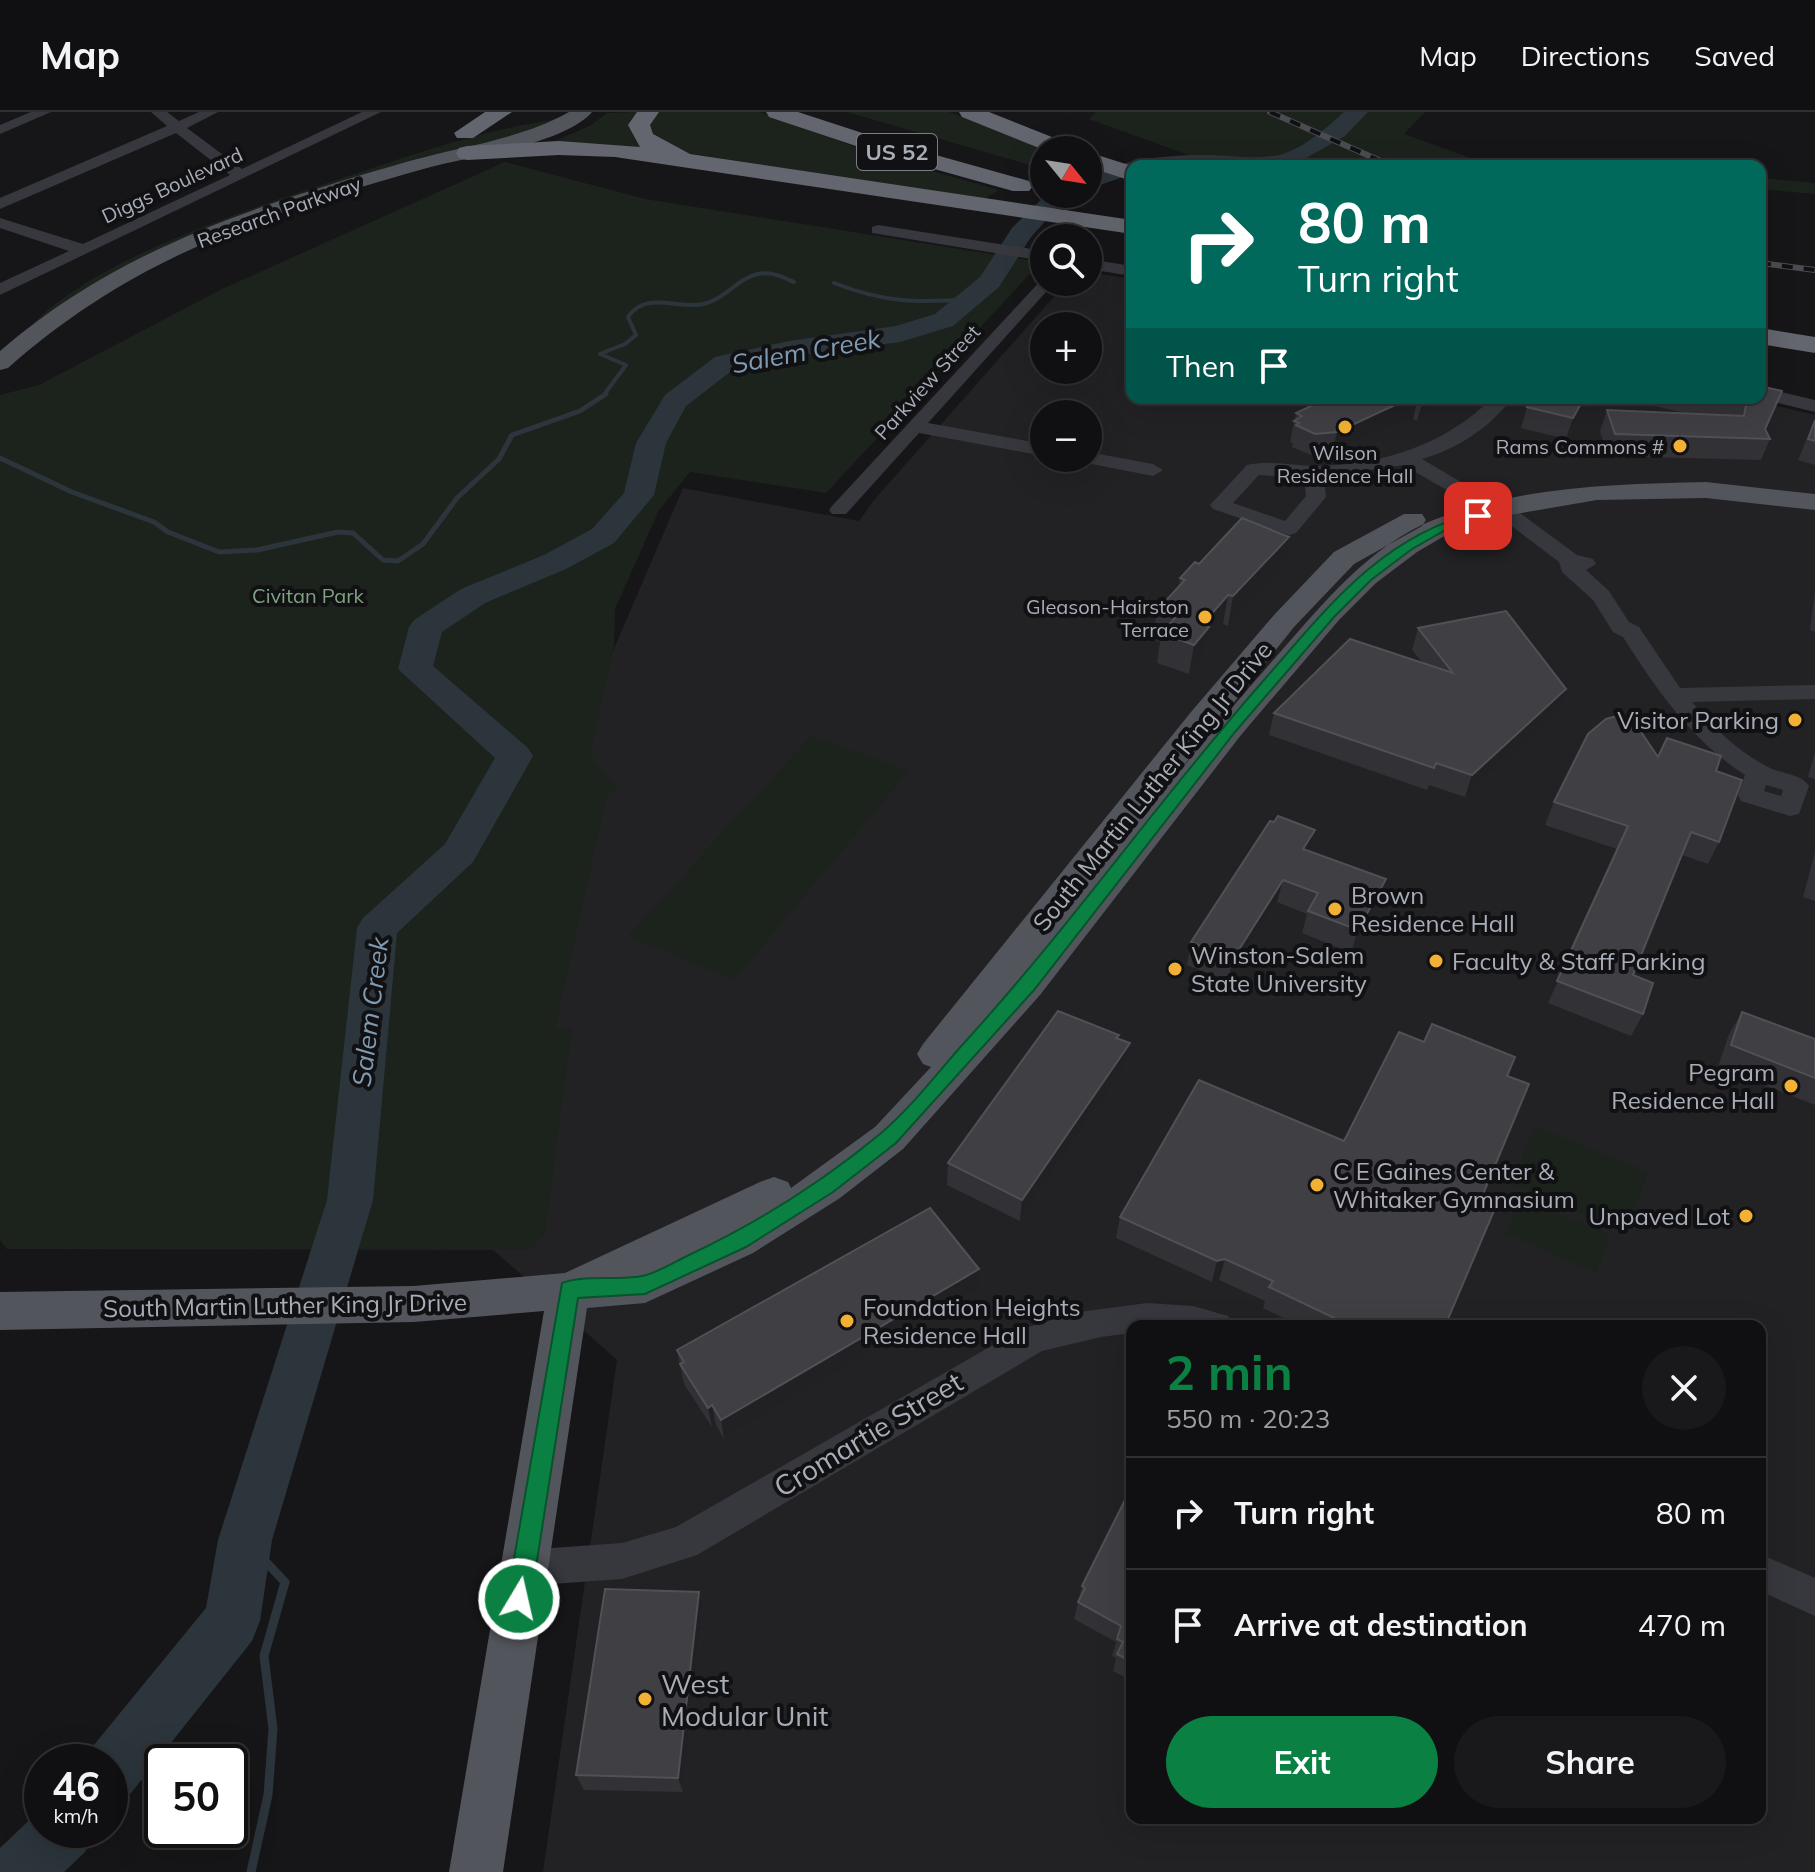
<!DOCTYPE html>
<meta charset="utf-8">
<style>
body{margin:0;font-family:Mulish,sans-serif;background:#19191b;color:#f1f3f6;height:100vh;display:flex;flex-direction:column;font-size:30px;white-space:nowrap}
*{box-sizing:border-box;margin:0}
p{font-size:26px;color:#9c9d9f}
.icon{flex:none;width:44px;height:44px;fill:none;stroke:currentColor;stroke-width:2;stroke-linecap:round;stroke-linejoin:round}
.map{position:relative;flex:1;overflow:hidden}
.panel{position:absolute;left:1126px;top:1208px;width:640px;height:504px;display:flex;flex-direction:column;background:#101012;border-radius:16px;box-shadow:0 8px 32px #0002,0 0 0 2px #303032}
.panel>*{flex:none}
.top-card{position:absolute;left:1126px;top:48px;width:640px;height:244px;border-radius:16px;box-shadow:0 8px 32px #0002,0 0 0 2px #303032;background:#00695c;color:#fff;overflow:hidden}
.needle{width:52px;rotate:120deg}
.fabs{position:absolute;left:1030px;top:24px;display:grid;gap:16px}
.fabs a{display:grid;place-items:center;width:72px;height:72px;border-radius:50%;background:#101012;box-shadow:0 8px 32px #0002,0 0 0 2px #303032;font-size:40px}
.speed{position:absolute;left:24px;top:1632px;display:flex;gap:16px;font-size:40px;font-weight:700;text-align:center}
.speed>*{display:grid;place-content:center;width:104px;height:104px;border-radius:50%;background:#101012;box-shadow:0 8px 32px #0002,0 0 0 2px #303032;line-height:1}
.speed small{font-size:20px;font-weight:400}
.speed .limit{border:4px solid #111;border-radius:12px;background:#fff;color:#111}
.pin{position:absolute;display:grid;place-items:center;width:68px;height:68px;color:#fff;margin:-34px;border-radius:16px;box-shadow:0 4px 12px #0006}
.me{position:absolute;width:88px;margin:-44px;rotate:9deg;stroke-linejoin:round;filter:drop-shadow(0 0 6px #0008)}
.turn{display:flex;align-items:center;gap:28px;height:168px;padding:0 40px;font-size:36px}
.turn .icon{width:104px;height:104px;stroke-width:2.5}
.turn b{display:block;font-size:56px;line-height:68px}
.then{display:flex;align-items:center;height:76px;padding:0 40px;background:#0003;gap:16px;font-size:30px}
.round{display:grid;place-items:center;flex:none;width:84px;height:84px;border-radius:42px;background:#19191b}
.summary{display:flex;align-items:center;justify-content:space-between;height:136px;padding:0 40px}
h1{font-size:48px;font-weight:700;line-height:60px;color:#0b8043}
.primary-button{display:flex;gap:16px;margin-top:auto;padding:16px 40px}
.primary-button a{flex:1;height:92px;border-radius:48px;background:#0b8043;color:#fff;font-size:32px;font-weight:700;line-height:92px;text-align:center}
.primary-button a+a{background:#19191b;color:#f1f3f6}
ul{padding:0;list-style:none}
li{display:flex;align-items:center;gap:24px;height:112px;padding:0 40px;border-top:2px solid #303032}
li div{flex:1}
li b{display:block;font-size:30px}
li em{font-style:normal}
header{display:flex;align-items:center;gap:48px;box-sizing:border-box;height:112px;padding:0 40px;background:#101012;border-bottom:2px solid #303032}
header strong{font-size:38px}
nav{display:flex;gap:44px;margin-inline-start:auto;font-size:28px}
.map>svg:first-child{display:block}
.built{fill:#222225;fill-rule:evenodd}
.green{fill:#1c231d}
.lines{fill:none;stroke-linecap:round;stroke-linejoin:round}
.stream-far2{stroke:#2c353c;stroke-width:4}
.stream-far1{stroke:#2c353c;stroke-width:5}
.stream{stroke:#2c353c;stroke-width:9}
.river{fill:#2c353c;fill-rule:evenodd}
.minor{fill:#37383d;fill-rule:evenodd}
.major{fill:#53555c;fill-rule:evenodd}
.highway{fill:#63666e;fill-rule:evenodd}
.rail-casing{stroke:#4a4c52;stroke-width:6}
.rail{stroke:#111113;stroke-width:4;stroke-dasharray:11;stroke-linecap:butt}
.wall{fill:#323236}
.shaded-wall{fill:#212124}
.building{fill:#3f3f44;stroke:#4f5156;stroke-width:2}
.route{fill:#0b8043;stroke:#07532c;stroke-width:2}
.poi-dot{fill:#f2b134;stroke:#111113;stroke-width:3}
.labels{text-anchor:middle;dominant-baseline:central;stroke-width:8;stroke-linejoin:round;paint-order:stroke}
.far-street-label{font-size:20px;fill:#a8adb8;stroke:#111113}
.far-poi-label{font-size:20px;fill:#a8adb8;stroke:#111113;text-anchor:end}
.far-park-label{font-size:20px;fill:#7fa381;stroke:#111113}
.shield{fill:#111113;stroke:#7b7e86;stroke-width:2}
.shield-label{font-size:22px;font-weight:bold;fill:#a8adb8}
.poi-label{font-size:24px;fill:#a8adb8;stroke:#111113;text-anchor:start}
.street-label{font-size:24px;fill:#a8adb8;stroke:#111113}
.water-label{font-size:26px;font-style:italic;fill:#7f9bb3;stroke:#111113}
.near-street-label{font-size:28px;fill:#a8adb8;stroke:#111113}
.near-poi-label{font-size:28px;fill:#a8adb8;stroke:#111113;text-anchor:start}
</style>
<header>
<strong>Map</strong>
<nav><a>Map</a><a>Directions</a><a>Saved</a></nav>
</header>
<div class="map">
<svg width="1815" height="1760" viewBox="0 0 1815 1760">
<rect width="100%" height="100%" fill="#161618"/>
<path class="built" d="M 1088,160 L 1132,167 L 1132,286 L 1743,286 L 1815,303 L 1815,1760 L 543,1760 L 617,1248 L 480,1126 L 592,588 L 683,376 L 859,409 L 874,388 L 1067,170 L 1088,170 ZM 1044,214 L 1088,214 L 1088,258 L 1044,258 ZM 1044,302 L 1088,302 L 1088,346 L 1044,346 ZM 1132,1214 L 1760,1214 L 1760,1706 L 1132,1706 Z"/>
<g class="green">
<polygon points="641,0 633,12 632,21 653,39 551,31 591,13 607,1"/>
<polygon points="659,0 759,0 886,46 999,78 983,88 675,39 653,28 647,11"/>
<polygon points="847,0 949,0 1049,38 1044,38 1044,57"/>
<polygon points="1096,0 1425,0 1404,22 1493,54 1219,54 1089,7"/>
<path d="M 558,7 L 504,28 L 418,46 L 244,106 L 39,213 L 33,212 C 98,145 251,96 340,67 C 412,43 482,18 558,7 Z"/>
<polygon points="505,50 645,87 1041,150 826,381 690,360 659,398 615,497 614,534 590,643 619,678 608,679 555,917 572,916 545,1121 531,1138 7,1137 0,1128 0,283 39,273 222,177"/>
<polygon points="1760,66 1815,71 1815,82 1760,77"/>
<polygon points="811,624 909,659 734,868 628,824"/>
<polygon points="1535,1014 1648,1060 1626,1121 1511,1072"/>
<polygon points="1521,1085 1610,1123 1596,1161 1506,1121"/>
</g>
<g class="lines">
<g class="stream-far2">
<path d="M 834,171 C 885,191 918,191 972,187"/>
<path d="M 603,284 L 626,253 L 600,242 L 625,232 L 636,223 L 628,205 C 646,178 678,198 704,192 C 725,187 738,166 758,162 C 771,159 782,165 794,170"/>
</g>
<polyline class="stream-far1" points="0,346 72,380 154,410 168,420 219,440 257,438 338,420 353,421 383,448 398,449 423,432 457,386 499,347 512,323 580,299 606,282"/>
<polyline class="stream" points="245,1428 285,1470 264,1544 273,1617 268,1683 251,1760"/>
<g class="river">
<path d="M 1344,0 L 1368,0 L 1345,24 L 1292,54 L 1132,54 L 1132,62 L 1088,77 L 1088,62 C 1128,48 1167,42 1209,43 C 1234,44 1259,48 1283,42 C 1305,35 1328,15 1344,0 Z"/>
<polygon points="1047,82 1076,82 1058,95 1031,125 999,175 953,214 900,230 789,245 734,257 686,294 666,331 654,383 614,431 566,457 485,491 442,520 433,554 528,636 533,644 473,750 397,821 373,1088 272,1428 260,1509 252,1529 131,1681 110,1690 110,1650 84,1650 89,1639 206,1496 218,1428 327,1088 357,816 363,806 445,732 495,646 398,557 409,515 414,508 461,477 544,443 592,417 624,381 636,331 665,283 715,245 789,229 896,214 935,202 980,165 1012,116"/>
<polygon points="42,1696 42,1718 94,1718 85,1740 64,1760 0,1760 0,1736"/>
</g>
<g class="minor">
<polygon points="31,0 51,0 0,22 0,13"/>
<polygon points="151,0 167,0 179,9 199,0 218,0 187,16 242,57 362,0 381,0 0,183 0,171 69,139 0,116 0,106 83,132 230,63 176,21 0,97 0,86 167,14"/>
<polygon points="878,113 1044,139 1044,149 872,121 872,115"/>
<polygon points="1088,147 1132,154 1132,164 1088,157"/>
<polygon points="1044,165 1044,170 1055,170 928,311 1044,332 1044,344 919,321 846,402 832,402 829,398 832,394"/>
<polygon points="1760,275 1815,288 1815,300 1757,286 1760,286"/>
<path d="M 1492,286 L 1512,286 C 1491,315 1457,337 1422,347 L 1466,373 L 1490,379 L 1577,443 L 1593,447 L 1596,452 L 1586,458 L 1609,479 L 1629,510 L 1639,515 L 1680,576 L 1815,573 L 1815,587 L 1692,590 C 1713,615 1739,641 1770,656 C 1782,662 1802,662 1809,674 L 1799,702 L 1790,704 L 1741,689 L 1738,683 L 1745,663 C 1691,628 1657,578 1623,525 L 1613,520 L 1593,488 L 1562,460 L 1559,450 L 1476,387 L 1452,381 L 1403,353 L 1324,365 L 1326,385 L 1296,421 L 1289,423 L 1213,397 L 1210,393 L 1247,353 C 1268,348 1294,354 1316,354 C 1382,353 1445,333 1492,286 ZM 1259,363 L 1304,366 L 1306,384 L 1285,409 L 1233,391 ZM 1766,673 L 1783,678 L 1781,684 L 1764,679 Z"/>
<polygon points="1088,340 1153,352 1163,358 1153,364 1081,350 1078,346 1088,346"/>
<polygon points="1147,1191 1193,1194 1228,1204 1233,1214 1132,1214 1132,1221 1101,1225 1042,1239 697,1443 622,1467 524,1474 511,1469 506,1456 511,1443 524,1438 622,1431 676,1415 1021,1217 1079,1200"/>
<polygon points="1760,1442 1815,1466 1815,1504 1760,1479"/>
</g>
<g class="major">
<path d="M 569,0 L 592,0 C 565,32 468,45 427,56 C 370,72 313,89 259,109 C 163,145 85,188 8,256 L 0,258 L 0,239 C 119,136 258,93 406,50 C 461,34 519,28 569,0 Z"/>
<path d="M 1706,370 L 1815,382 L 1815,398 L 1706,386 L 1597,388 L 1504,404 L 1453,419 L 1417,440 L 1376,471 L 1339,508 L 1241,623 L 1040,883 L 903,1037 L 840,1086 L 753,1141 L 645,1191 L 587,1196 L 503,1760 L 449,1760 L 544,1199 L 414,1210 L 0,1218 L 0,1180 L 414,1174 L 565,1161 L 760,1070 L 774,1065 L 788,1070 L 791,1076 L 875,1015 L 931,955 L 923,952 L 917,942 L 923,932 L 1191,600 L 1274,503 L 1334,440 L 1404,402 L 1422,402 L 1426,408 L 1422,414 L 1354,452 L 1294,515 L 1124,728 C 1174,666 1223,604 1276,545 C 1321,494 1370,432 1436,407 C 1522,374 1616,372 1706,370 Z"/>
</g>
<g class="highway">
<polygon points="485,0 512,0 473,26 457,26 454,21"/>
<polygon points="637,0 659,0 650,13 653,22 690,42 1132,108 1132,122 615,45 559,43 467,48 459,46 456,41 459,36 467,34 559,29 640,35 628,13"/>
<polygon points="766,0 798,0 893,31 1029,69 1033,74 1029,79 1013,79 877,41 769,5"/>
<polygon points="959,0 989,0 1072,33 1075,38 1044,38 962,5"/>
<polygon points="1088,40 1132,54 1132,69 1088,55"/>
<polygon points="1760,216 1815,225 1815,241 1760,232"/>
</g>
<defs>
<g id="rail">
<polyline points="1270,0 1392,54"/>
<polyline points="1760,151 1815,158"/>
</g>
</defs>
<use href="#rail" class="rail-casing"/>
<use href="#rail" class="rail"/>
</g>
<g class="wall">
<polygon points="1328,286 1442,286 1441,290 1436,293 1435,298 1417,309 1413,307 1392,314 1332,341 1311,343 1292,335 1293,332 1290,330 1296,301"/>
<polygon points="1589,286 1566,327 1521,316 1527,295"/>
<polygon points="1622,286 1760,286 1765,318 1770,327 1761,348 1608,344 1600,319 1607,298 1684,301"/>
<polygon points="1815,307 1815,353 1798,348"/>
<polygon points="1199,452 1283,454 1228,514 1223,512 1206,532 1204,545 1189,562 1157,551 1160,530 1153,527 1157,498 1179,474 1180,466"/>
<polygon points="1815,480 1815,520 1810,518"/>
<polygon points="1418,516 1558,600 1465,685 1429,673 1427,678 1269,623 1274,601 1422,550 1412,538"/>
<polygon points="1815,640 1815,667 1808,665"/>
<polygon points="1658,645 1716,659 1719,730 1708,752 1682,743 1633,863 1643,902 1631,924 1548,891 1617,737 1545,713 1554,690"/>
<polygon points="1315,718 1310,740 1386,767 1379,790 1351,841 1302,821 1307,802 1277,790 1228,869 1187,853 1191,830"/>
<polygon points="1815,740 1815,789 1803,785"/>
<polygon points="1742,900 1815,927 1815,993 1718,955 1729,922"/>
<polygon points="1118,926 1130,931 1126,954 1020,1109 947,1073 948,1051"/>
<polygon points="1507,964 1481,1087 1445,1214 1300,1214 1263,1196 1265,1189 1219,1168 1212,1170 1116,1126 1120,1105 1344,1029"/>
<polygon points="978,1178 724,1327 716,1313 712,1315 684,1272 677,1238"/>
<polygon points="1132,1374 1132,1569 1113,1559 1116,1546 1112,1544 1116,1530 1074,1507 1082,1474"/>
<polygon points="703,1497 683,1680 584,1678 576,1663"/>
</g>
<g class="shaded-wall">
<polygon points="1418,286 1413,307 1392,314 1332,341 1337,320 1397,292"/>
<polygon points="1426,286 1442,286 1441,290 1436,293 1435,298 1417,309 1423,288"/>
<polygon points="1584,286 1589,286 1566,327 1573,306"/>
<polygon points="1289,425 1283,454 1228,514 1233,484"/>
<polygon points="1228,483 1223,512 1206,532 1204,545 1189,562 1194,533 1202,513"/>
<polygon points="1566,577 1558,600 1465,685 1472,663"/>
<polygon points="1315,718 1310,740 1303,737"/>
<polygon points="1386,767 1379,790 1351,841 1358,818"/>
<polygon points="1283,768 1277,790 1228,869 1233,847"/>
<polygon points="1130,931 1126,954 1020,1109 1022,1088"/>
<polygon points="1225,1147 1219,1168 1212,1170 1217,1149"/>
<polygon points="979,1157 978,1178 724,1327 721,1308"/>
<polygon points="712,1293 716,1313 712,1315 708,1296"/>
<polygon points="699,1480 703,1497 683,1680 678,1666"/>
</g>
<g class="building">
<polygon points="1760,274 1782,279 1765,317 1770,327 1615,322 1607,298 1744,304 1746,293 1717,286 1760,286"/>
<polygon points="1328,286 1426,286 1423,288 1418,286 1397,292 1337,320 1315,322 1296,313 1299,311 1294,309 1302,304 1296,301"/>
<polygon points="1533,286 1584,286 1573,306 1527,295"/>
<polygon points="1815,308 1815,329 1808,327"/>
<polygon points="1242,406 1289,425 1233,484 1228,483 1202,513 1209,515 1194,533 1161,521 1176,505 1157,498 1185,468 1180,466 1195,450 1199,452"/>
<polygon points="1506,499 1566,577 1472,663 1436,651 1434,656 1274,601 1350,527 1453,561 1418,516"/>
<polygon points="1617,604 1635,611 1658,645 1667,626 1721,644 1716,659 1742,668 1719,730 1691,720 1633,863 1653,871 1643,902 1557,869 1628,714 1554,690 1588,622 1606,607"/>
<polygon points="1278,704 1315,718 1303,737 1386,767 1358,818 1308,799 1318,781 1283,768 1233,847 1191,830 1270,709 1274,710"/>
<polygon points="1058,899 1119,923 1116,926 1130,931 1022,1088 948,1051"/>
<polygon points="1742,900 1815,927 1815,966 1731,933"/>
<polygon points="1432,912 1515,945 1507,964 1529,972 1481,1087 1496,1094 1445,1214 1351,1214 1269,1175 1273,1169 1225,1147 1217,1149 1120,1105 1199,968 1344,1029 1399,920 1424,930"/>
<polygon points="930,1096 979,1157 721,1308 712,1293 708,1296 680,1252 684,1250 677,1238"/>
<polygon points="1132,1374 1132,1550 1117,1542 1123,1530 1117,1527 1121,1514 1078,1490 1085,1476 1082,1474"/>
<polygon points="605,1477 699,1480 678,1666 576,1663"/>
</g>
<path class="route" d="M 1478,400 L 1485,404 L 1483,406 L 1449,416 L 1412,437 L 1371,468 L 1334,505 L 1235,620 L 1034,878 L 896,1031 L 833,1080 L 746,1135 L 645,1182 L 578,1186 L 531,1487 L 527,1495 L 519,1499 L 510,1495 L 507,1487 L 562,1171 C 587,1162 616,1169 642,1164 C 657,1161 673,1151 687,1144 C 755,1112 821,1071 880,1022 C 911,996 937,961 964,931 C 1070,815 1160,686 1264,568 C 1327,496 1381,424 1478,400 Z"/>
<g class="poi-dot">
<circle cx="1345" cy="315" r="8"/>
<circle cx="1680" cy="334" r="8"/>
<circle cx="1205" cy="505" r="8"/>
<circle cx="1795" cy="608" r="8"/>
<circle cx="1335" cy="797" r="8"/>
<circle cx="1436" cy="849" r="8"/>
<circle cx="1175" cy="857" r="8"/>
<circle cx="1791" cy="974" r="8"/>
<circle cx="1317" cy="1073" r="8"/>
<circle cx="1746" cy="1104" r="8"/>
<circle cx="847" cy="1209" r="8"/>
<circle cx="645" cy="1587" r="8"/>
</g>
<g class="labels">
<g class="far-street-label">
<text transform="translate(172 73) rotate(-25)">Diggs Boulevard</text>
<text transform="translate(279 100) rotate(-20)">Research Parkway</text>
<text transform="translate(927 270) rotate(-48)">Parkview Street</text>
</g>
<g class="far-poi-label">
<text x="1664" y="334">Rams Commons #</text>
<text x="1345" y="340" text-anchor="middle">Wilson<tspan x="1345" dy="23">Residence Hall</tspan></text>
<text x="1189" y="494">Gleason-Hairston<tspan x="1189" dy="23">Terrace</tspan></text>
</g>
<g class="far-park-label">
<text x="308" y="483">Civitan Park</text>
</g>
<rect class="shield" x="857" y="22" width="80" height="36" rx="6"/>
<g class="shield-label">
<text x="897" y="40">US 52</text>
</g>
<g class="poi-label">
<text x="1779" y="608" text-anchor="end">Visitor Parking</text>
<text x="1351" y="783">Brown<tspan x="1351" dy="28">Residence Hall</tspan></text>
<text x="1191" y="843">Winston-Salem<tspan x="1191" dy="28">State University</tspan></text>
<text x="1452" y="849">Faculty &amp; Staff Parking</text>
<text x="1775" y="960" text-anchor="end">Pegram<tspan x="1775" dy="28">Residence Hall</tspan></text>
<text x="1333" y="1059">C E Gaines Center &amp;<tspan x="1333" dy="28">Whitaker Gymnasium</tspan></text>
<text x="1730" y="1104" text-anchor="end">Unpaved Lot</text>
<text x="863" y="1195">Foundation Heights<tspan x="863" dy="28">Residence Hall</tspan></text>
</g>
<g class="street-label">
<text transform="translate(1152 674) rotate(-51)">South Martin Luther King Jr Drive</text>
<text transform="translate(285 1193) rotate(-1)">South Martin Luther King Jr Drive</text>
</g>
<g class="water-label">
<text transform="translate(806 239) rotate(-10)">Salem Creek</text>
<text transform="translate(370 900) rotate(-83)">Salem Creek</text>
</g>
<g class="near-street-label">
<text transform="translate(868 1322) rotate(-31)">Cromartie Street</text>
</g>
<g class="near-poi-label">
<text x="661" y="1571">West<tspan x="661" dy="32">Modular Unit</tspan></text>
</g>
</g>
</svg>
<div class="fabs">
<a><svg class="needle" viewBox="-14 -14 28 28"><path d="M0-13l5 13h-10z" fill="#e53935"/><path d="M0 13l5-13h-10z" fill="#9c9d9f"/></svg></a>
<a><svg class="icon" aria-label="search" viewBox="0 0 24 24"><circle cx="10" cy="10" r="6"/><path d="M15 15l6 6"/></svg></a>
<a>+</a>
<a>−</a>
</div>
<div class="speed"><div>46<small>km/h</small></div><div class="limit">50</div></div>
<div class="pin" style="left:1478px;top:404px;background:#d93025"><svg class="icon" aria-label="arrive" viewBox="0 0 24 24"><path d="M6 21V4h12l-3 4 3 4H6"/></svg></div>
<svg class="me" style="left:519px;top:1487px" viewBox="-20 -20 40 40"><circle r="17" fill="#0b8043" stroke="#fff" stroke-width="3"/><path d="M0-11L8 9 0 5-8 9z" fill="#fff"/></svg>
<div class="top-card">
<div class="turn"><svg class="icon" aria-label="right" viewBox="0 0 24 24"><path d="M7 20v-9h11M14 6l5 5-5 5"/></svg><div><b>80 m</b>Turn right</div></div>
<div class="then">Then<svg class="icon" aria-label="arrive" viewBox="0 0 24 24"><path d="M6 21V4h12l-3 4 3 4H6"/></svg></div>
</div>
<section class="panel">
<div class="summary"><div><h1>2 min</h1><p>550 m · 20:23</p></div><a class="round"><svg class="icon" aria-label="close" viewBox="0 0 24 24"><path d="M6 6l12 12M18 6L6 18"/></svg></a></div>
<ul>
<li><svg class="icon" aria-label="right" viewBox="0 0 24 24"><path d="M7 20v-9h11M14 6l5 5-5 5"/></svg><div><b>Turn right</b></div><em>80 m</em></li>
<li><svg class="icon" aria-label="arrive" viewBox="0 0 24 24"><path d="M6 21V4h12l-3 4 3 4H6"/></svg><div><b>Arrive at destination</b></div><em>470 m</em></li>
</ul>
<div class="primary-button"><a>Exit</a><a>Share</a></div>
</section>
</div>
